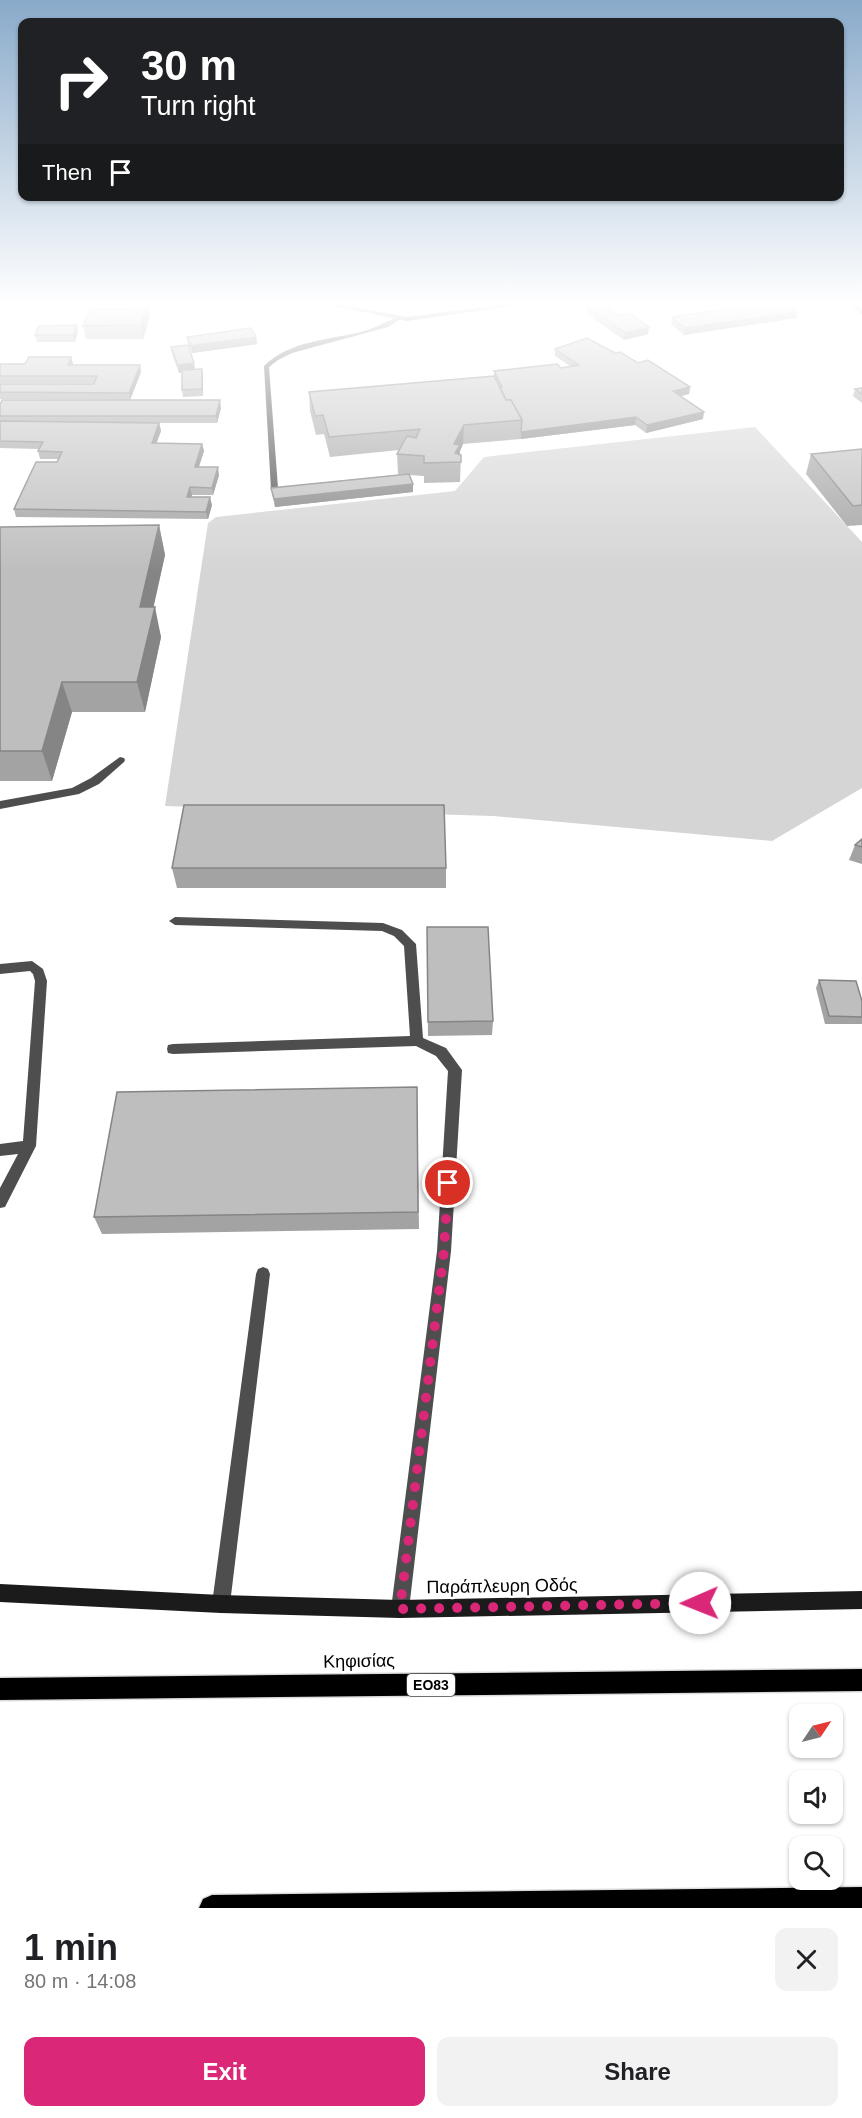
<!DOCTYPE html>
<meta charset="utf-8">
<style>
body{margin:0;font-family:Arial,sans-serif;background:#f2f2f2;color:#202124;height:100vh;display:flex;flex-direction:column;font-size:22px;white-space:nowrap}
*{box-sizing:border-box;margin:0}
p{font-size:20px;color:#757577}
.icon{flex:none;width:33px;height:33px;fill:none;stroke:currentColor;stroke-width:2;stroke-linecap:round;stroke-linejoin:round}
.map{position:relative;height:1908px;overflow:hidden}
.sheet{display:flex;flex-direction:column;background:#fff;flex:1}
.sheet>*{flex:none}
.guide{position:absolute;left:18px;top:18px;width:826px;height:183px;border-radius:12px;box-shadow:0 2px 4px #0004;background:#202124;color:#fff;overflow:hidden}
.needle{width:39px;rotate:55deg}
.fabs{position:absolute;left:789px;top:1704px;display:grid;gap:12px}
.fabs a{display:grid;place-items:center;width:54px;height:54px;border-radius:12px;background:#fff;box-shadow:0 2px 4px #0004;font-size:30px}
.pin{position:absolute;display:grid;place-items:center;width:51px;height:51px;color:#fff;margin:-26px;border:3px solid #fff;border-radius:50%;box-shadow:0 2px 6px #0007}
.me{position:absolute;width:66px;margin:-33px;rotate:269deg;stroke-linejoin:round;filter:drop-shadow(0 0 4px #0008)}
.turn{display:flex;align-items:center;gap:21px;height:126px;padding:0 24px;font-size:27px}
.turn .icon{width:78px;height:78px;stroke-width:2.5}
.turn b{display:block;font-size:42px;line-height:51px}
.then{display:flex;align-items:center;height:57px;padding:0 24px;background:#0003;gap:12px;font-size:22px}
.round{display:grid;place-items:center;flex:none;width:63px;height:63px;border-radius:12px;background:#f2f2f2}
.overview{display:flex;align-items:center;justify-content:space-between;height:102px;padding:0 24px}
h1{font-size:36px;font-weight:800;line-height:45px}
.button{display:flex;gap:12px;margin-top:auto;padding:12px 24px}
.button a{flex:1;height:69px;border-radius:12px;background:#db2777;color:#fff;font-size:24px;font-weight:800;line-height:69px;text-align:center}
.button a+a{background:#f2f2f2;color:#202124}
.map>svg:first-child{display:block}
.green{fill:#d5d5d5}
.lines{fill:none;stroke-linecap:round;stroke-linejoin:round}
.primary-casing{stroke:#dbdbdb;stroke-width:3}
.lane{fill:#4e4e4e;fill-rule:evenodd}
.street{fill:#4e4e4e;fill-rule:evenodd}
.secondary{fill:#1b1b1b;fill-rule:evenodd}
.primary{fill:#000;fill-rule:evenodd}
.wall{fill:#a3a3a3}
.shaded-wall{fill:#858585}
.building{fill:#bebebe;stroke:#858585;stroke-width:1.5}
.route{stroke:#db2777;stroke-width:10;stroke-dasharray:0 18}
.labels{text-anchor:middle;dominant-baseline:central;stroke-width:5;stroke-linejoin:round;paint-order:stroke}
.shield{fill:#fff;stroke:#4c4c4c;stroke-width:1.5}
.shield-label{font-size:14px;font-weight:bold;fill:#000}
.near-street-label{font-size:18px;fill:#000;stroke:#fff}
</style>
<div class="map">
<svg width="862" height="1908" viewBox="0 0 862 1908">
<rect width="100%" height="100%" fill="#fff"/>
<polygon class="green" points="755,427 862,542 862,788 772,841 493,816 165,806 208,523 216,517 455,491 484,457"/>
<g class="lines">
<defs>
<g id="primary">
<polygon points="862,1669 862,1691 0,1700 0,1678"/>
<polygon points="862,1887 862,1908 199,1908 203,1899 212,1895"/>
</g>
</defs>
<use href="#primary" class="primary-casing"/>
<g class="lane">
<path d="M 399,316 L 402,318 L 401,319 L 388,327 L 292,353 L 278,360 L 269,367 L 278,488 L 271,490 L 264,366 C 290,340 331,340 365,331 C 377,327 387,321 399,316 Z"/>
<polygon points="120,757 124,758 125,760 124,762 99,784 79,794 0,809 0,801 72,788 91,778"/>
<polygon points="175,917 383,923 402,930 416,944 423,1038 446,1048 462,1070 451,1251 409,1609 406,1615 400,1618 394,1615 391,1609 437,1251 448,1071 436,1056 416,1046 173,1054 168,1053 167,1049 168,1045 173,1044 410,1036 404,946 394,936 382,931 175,925 169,921"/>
<polygon points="32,961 43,969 47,981 36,1146 5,1207 0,1208 0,1188 18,1154 0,1156 0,1144 23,1141 35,981 33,974 30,971 0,974 0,964"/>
<polygon points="263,1267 268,1269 270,1274 230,1604 227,1610 221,1613 215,1610 212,1604 256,1274 258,1269"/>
</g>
<g class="street">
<polygon points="330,305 345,305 407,317 499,305 519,305 407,321"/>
<polygon points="851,305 858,305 862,309 862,315"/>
</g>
<polygon class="secondary" points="0,1584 221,1595 400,1600 862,1591 862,1609 400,1618 221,1613 0,1602"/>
<use href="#primary" class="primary"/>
</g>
<g class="wall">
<polygon points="587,307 620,316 648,334 624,340 587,314"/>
<polygon points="797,312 796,318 684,335 671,324 672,317"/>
<polygon points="150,316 143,339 86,339 83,326"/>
<polygon points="77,325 78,332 75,342 37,342 35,335"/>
<polygon points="187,337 256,337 257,344 192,353 188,344"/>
<polygon points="171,347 194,363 195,369 203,376 203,396 183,397 182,390 182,372 179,373 172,354"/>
<polygon points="555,349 615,353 690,387 689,394 681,396 703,419 646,433 635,425 521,439 463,444 460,451 460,455 461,455 460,482 424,483 424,476 409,475 413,484 413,492 275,507 271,488 404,474 398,474 397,454 399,450 330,457 324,434 316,435 310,411 309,392 494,376 494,371 561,368 570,366 555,356"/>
<polygon points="71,357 73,365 140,365 141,372 130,400 0,399 0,384 94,384 94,383 0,383 0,364 25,364"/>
<polygon points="862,388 862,403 853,396 855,389"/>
<polygon points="0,405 221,408 217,423 159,423 161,431 156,443 202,444 204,451 199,467 219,475 213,495 192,495 191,497 212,505 208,519 16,517 14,509 57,462 58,459 40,459 38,451 39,449 0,448"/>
<polygon points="862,449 862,525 847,526 806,474 811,454"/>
<polygon points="159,525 165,555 153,607 161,637 145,712 72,712 52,781 0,781 0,527"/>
<polygon points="862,839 862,864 849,860 855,845"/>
<polygon points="172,868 446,868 446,888 177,888"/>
<polygon points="427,927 493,1021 492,1035 428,1036"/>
<polygon points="819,980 862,1001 862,1024 825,1024 816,988"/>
<polygon points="417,1087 419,1229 102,1234 94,1217"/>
</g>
<g class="shaded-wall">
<polygon points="147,305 148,305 150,316 143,339 141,325"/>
<polygon points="797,312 796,318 684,335 685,328"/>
<polygon points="77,325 78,332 75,342 73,335"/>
<polygon points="649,327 648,334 624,340 625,333"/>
<polygon points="256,337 257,344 192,353 191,346"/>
<polygon points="71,357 73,364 70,372 68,365"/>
<polygon points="194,363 195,370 179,373 178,365"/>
<polygon points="140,365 141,372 130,400 129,393"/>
<polygon points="202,369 203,376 203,396 202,389"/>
<polygon points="690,387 689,394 672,398 673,391"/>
<polygon points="220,400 221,408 217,423 216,416"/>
<polygon points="704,412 703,419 646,433 647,425"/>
<polygon points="636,417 635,425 521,439 521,432"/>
<polygon points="159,423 161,431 154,450 152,443"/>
<polygon points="464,425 463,444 460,451 460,462 455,461 454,463 454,444"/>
<polygon points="202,444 204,451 196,474 195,467"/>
<polygon points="218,467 219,475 213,495 212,488"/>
<polygon points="413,484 413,492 275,507 274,499"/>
<polygon points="190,487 192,495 189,505 187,497"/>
<polygon points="210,497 212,505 208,519 206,512"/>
<polygon points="159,525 165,555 147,637 140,607"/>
<polygon points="155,607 161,637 145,712 137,682"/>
<polygon points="62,682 72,712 52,781 42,751"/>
</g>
<g class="building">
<polygon points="133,305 147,305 141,325 83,326 90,309 131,309"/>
<polygon points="595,305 604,305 620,316 629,313 649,327 625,333 587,307"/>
<polygon points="750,305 789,305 797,312 685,328 672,317"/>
<polygon points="77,325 73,335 35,335 39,326"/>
<polygon points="251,328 256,337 191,346 187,337"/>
<polygon points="587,338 615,353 620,352 638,363 648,360 690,387 673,391 704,412 647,425 636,417 521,432 522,420 511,400 506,400 500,387 502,387 494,371 557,364 561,368 579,365 555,349"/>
<polygon points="188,345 194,363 178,365 171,347"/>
<polygon points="29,357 71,357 68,365 140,365 129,393 0,392 0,384 94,384 97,376 0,376 0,364 25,364"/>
<polygon points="202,369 202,389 182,390 182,370"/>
<polygon points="494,376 506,400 511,400 522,420 464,425 454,444 460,445 455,453 461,455 461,462 424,463 424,456 397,454 407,436 416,438 420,429 329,437 323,415 315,416 309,392"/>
<polygon points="862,388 862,394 855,389"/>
<polygon points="2,400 220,400 216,416 0,416 0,405"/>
<polygon points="0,421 159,423 152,443 202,444 195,467 218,467 212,488 190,487 187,497 210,497 206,512 14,509 36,462 57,462 62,452 38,451 43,442 0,441"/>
<polygon points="862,449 862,505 853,506 811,454"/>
<polygon points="409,474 413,484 274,499 271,488"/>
<polygon points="159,525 140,607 155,607 137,682 62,682 42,751 0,751 0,527"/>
<polygon points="184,805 444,805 446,868 172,868"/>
<polygon points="862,839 862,847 855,845"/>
<polygon points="427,927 488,927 493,1021 428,1022"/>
<polygon points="819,980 856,981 862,1001 862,1017 829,1016"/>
<polygon points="417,1087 418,1212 94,1217 117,1092"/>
</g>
<linearGradient id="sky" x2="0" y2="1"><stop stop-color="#89aaca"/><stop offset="0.53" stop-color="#fff"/><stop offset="1" stop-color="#fff" stop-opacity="0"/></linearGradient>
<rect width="862" height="572" fill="url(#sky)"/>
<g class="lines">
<polyline class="route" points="448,1183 444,1251 400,1609 700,1603"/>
</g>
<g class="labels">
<rect class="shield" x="407" y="1674" width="48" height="22" rx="4.5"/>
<g class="shield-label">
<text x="431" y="1685">ΕΟ83</text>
</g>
<g class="near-street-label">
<text transform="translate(502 1586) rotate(-1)">Παράπλευρη Οδός</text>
<text transform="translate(359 1661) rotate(-1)">Κηφισίας</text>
</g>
</g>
</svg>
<div class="fabs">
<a><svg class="needle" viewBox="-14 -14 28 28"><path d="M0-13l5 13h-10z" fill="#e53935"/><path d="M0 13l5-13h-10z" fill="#757577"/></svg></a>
<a><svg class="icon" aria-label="sound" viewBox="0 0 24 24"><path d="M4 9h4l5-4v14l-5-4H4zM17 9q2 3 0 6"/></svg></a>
<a><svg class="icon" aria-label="search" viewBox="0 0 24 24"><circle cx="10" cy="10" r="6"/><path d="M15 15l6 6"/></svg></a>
</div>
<div class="pin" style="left:448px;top:1183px;background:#d93025"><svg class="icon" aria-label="arrive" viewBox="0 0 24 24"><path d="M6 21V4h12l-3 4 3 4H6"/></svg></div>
<svg class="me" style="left:700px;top:1603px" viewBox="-20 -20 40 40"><circle r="19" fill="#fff"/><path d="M0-13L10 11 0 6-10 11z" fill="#db2777"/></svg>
<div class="guide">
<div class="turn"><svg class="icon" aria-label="right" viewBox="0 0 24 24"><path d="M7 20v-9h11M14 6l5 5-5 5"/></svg><div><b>30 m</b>Turn right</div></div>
<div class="then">Then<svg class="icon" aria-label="arrive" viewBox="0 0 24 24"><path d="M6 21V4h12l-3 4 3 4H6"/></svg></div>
</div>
</div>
<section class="sheet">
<div class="overview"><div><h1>1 min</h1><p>80 m · 14:08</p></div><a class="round"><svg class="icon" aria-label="close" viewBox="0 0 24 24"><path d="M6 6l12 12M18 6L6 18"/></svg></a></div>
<div class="button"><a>Exit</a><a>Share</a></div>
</section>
